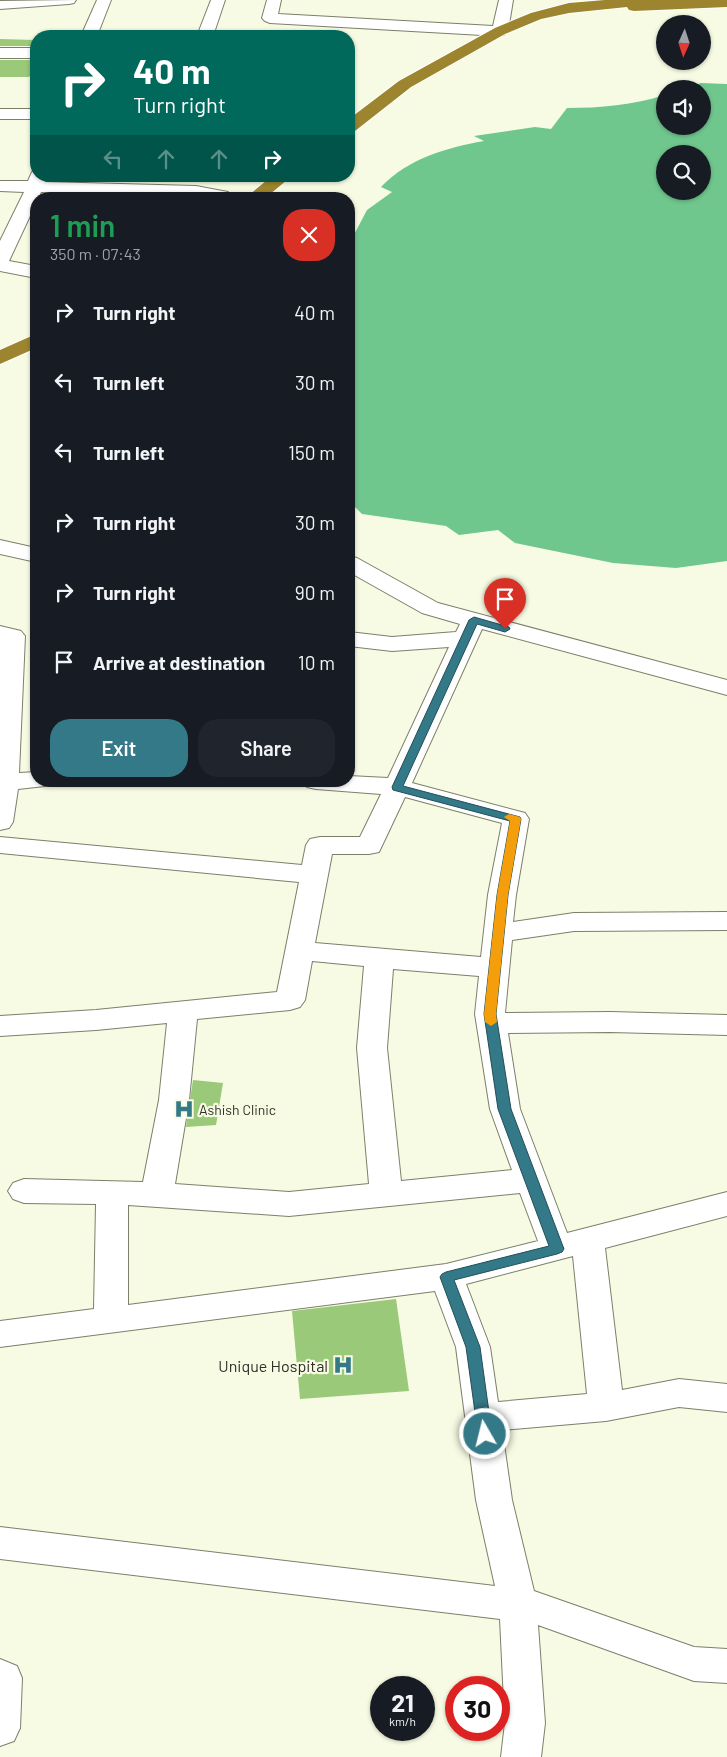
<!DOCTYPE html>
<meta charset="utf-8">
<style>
body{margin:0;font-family:Barlow,sans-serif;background:#20242c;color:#f1f3f6;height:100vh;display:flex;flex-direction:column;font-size:19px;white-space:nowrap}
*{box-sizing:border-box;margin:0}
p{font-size:16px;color:#9ea1a6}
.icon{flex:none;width:28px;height:28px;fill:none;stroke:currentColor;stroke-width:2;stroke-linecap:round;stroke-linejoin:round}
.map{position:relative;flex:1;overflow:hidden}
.sheet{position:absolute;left:30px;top:192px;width:325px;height:595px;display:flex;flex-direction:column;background:#171b24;border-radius:20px;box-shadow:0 1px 4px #0004}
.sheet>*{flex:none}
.hud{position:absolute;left:30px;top:30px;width:325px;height:152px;border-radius:20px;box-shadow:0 1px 4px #0004;background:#00695c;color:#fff;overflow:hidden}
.needle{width:32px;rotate:183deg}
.buttons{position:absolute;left:656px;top:15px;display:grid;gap:10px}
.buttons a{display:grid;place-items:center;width:55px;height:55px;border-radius:50%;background:#171b24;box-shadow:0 1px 4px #0004;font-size:25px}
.speed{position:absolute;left:370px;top:1676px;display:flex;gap:10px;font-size:25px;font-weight:700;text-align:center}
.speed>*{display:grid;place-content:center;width:65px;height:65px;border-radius:50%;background:#171b24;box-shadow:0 1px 4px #0004;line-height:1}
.speed small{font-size:12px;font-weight:400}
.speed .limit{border:8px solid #d22;background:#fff;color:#111}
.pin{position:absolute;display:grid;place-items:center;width:42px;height:42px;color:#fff;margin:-51px -21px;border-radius:50% 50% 50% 0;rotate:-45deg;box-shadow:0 0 5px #0007}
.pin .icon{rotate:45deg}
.me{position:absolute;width:55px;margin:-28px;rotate:352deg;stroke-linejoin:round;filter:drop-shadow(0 0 4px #0008)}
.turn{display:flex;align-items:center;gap:18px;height:105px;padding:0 20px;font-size:22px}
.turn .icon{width:65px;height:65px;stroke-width:2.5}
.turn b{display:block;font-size:35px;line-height:42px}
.lanes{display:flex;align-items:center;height:48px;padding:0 20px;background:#0003;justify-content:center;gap:25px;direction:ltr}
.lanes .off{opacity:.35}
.round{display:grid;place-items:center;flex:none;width:52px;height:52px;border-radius:20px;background:#20242c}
.head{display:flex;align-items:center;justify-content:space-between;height:85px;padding:0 20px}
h1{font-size:30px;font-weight:600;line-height:38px;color:#1e9e55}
.button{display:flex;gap:10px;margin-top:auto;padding:10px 20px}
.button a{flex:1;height:58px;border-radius:20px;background:#347987;color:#fff;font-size:20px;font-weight:600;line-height:58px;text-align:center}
.button a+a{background:#20242c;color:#f1f3f6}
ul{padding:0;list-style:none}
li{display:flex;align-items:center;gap:15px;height:70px;padding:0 20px}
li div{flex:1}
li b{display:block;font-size:19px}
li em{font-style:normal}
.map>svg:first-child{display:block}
.water{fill:#70c78d;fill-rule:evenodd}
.building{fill:#99c979}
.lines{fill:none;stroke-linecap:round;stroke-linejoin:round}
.minor-casing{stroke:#7c7f6a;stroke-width:2}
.highway-casing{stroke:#fff;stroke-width:2}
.minor{fill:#fff;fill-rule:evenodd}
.highway{fill:#9d852f;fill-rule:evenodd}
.route{fill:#347987;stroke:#224f58}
.slow{fill:#f59e0b}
.labels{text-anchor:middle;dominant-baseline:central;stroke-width:4.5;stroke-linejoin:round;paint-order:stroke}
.poi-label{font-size:14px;fill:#2e2f26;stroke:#f7fbe3;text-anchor:start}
.near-poi-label{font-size:16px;fill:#2e2f26;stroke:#f7fbe3;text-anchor:end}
</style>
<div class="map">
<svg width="727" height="1757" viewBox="0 0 727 1757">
<rect width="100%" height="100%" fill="#f7fbe3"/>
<path class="water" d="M 701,83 L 727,84 L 727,561 L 676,568 L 613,563 L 515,543 L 498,530 L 459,535 L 446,526 L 362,514 L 349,501 L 349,244 L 367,210 L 392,192 L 381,187 C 409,158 446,148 484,141 L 474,136 L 535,127 L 551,129 L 567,108 C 600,108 633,105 665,95 L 665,126 L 702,126 L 702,89 L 684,89 ZM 665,154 L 702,154 L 702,191 L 665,191 Z"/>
<g class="building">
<polygon points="0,39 36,40 36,46 0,46"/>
<polygon points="0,60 36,60 36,74 31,74 29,77 0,77"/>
<polygon points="193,1080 223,1083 216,1125 186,1127"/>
<polygon points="396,1299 409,1391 300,1399 292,1311"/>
</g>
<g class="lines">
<defs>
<g id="minor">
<polygon points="76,0 74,3 69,4 0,9 0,1"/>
<polygon points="97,0 111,0 97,36 81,36"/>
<polygon points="211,0 225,0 213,36 197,36"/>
<polygon points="267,0 281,0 278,14 493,26 499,0 513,0 508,31 505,34 500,36 270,23 265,21 262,18"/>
<rect x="0" y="48" width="36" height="10"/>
<rect x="0" y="109" width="36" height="10"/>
<polygon points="36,171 36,176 47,176 45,182 196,186 228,192 232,199 41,192 38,199 36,199 36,203 9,261 36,266 36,278 0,271 0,241 24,192 0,191 0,181 28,181 32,172"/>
<polygon points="0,540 36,548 36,562 0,554"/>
<path d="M 349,556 L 357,558 L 438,603 L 727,680 L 727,695 L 482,629 L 412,783 L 525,813 L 529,819 L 516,895 L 513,922 L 574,913 L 727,912 L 727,930 L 574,931 L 512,940 L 505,1013 L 610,1012 L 727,1015 L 727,1035 L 610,1032 L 508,1033 L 520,1109 L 567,1233 L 727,1192 L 727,1216 L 605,1248 L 622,1390 L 679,1379 L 727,1384 L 727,1412 L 679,1407 L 606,1421 L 502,1430 L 512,1500 L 534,1591 L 694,1647 L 727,1649 L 727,1683 L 694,1681 L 538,1625 L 545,1723 L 541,1757 L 501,1757 L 505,1723 L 500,1619 L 0,1559 L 0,1527 L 495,1586 L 476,1500 L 456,1347 L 435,1291 L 0,1347 L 0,1321 L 94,1309 L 96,1204 L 24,1203 L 13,1199 L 8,1191 L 13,1183 L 24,1179 L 143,1182 L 159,1100 L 167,1023 L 96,1030 L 0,1036 L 0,1016 L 96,1010 L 277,992 L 299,882 L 0,853 L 0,837 L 302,865 L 306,845 L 310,839 L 320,837 L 360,837 L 381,794 L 316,789 L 307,787 L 303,781 L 349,781 L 349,776 L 388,778 L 449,647 L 392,651 L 349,646 L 349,632 L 392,637 L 456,632 L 460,624 L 422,613 L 349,572 ZM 405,797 L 502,823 L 488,895 L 481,957 L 315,943 L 332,854 L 369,854 L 379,852 ZM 312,961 L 364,966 L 357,1048 L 369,1184 L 289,1192 L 175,1184 L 189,1100 L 197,1019 L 290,1010 L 300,1007 L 305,1000 ZM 393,969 L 479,976 L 475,1014 L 490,1109 L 512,1170 L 401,1181 L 387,1048 ZM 520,1193 L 538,1241 L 446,1264 L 128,1305 L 128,1205 L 289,1216 ZM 573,1256 L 587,1394 L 498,1402 L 490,1347 L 466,1284 Z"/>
<polygon points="0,626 21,631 25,636 19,773 36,772 36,781 48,781 45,786 18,789 13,822 9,828 0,830"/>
<polygon points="0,1659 17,1666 22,1678 20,1728 14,1741 0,1746"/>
</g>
<g id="highway">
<polygon points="605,0 727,0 727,7 634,11 629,10 627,7 569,13 541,19 505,34 411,87 355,131 349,132 349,119 399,81 495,28 531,13 569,3"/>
<polygon points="272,176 292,176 264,199 244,199"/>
<polygon points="36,334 36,348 0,364 0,350"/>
</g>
</defs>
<use href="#minor" class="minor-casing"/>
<use href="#highway" class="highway-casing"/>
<use href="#minor" class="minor"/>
<use href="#highway" class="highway"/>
</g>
<polygon class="route" points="474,617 509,627 510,629 505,632 477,624 403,786 520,817 521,819 508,895 496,1014 511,1109 564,1249 562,1252 557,1254 454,1280 480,1347 492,1434 490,1438 485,1439 480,1438 478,1434 466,1347 440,1277 442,1274 446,1272 549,1246 498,1109 484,1014 497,895 510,821 393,790 392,787 469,620"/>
<polygon class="slow" points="509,814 520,817 521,819 508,895 496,1014 497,1022 491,1026 485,1022 484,1014 497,895 510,821 504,817"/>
<defs>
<symbol id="hospital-bare" viewBox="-9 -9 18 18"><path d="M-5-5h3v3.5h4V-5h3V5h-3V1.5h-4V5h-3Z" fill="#347987" stroke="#f7fbe3" stroke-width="2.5" paint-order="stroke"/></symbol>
</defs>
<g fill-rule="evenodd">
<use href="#hospital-bare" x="170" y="1095" width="28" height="28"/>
<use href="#hospital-bare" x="329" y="1351" width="28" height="28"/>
</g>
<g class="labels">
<g class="poi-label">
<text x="199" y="1109">Ashish Clinic</text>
</g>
<g class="near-poi-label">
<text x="328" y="1365">Unique Hospital</text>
</g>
</g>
</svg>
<div class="buttons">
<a><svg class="needle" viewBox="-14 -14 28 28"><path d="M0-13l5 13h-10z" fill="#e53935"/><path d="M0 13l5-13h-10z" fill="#9ea1a6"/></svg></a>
<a><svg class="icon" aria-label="sound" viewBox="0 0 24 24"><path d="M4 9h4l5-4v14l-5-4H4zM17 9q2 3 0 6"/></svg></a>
<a><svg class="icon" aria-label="search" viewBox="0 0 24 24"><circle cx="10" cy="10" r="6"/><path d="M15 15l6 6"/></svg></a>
</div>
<div class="speed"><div>21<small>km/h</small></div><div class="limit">30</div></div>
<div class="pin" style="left:505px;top:629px;background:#d93025"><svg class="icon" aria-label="arrive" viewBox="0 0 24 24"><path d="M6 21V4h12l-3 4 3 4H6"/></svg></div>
<svg class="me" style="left:485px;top:1434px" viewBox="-20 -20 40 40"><circle r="17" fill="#347987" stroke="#fff" stroke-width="3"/><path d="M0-11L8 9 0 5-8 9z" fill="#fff"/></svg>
<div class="hud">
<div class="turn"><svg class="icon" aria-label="right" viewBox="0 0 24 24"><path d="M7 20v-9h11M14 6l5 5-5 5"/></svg><div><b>40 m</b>Turn right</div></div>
<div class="lanes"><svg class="icon off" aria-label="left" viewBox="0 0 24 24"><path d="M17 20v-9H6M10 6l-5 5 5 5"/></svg><svg class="icon off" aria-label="ahead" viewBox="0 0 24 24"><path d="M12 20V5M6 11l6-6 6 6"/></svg><svg class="icon off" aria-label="ahead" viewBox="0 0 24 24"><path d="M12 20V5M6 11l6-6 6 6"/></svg><svg class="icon" aria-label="right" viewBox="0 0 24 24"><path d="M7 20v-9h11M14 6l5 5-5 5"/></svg></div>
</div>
<section class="sheet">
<div class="head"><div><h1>1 min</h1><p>350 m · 07:43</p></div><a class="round" style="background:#d93025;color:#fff"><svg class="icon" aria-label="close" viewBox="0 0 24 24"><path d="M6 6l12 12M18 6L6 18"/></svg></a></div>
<ul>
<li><svg class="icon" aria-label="right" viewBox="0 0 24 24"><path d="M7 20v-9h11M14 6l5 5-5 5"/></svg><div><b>Turn right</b></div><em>40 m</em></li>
<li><svg class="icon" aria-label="left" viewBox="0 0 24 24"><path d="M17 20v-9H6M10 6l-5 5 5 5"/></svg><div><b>Turn left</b></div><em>30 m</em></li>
<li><svg class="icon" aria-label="left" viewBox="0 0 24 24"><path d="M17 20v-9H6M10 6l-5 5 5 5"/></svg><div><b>Turn left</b></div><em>150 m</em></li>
<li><svg class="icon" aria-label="right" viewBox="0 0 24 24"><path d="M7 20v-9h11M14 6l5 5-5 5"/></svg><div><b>Turn right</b></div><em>30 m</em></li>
<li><svg class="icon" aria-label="right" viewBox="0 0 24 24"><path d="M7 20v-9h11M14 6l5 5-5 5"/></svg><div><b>Turn right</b></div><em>90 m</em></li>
<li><svg class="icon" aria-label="arrive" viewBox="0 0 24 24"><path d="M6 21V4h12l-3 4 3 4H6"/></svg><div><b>Arrive at destination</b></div><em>10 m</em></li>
</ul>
<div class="button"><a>Exit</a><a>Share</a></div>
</section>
</div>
